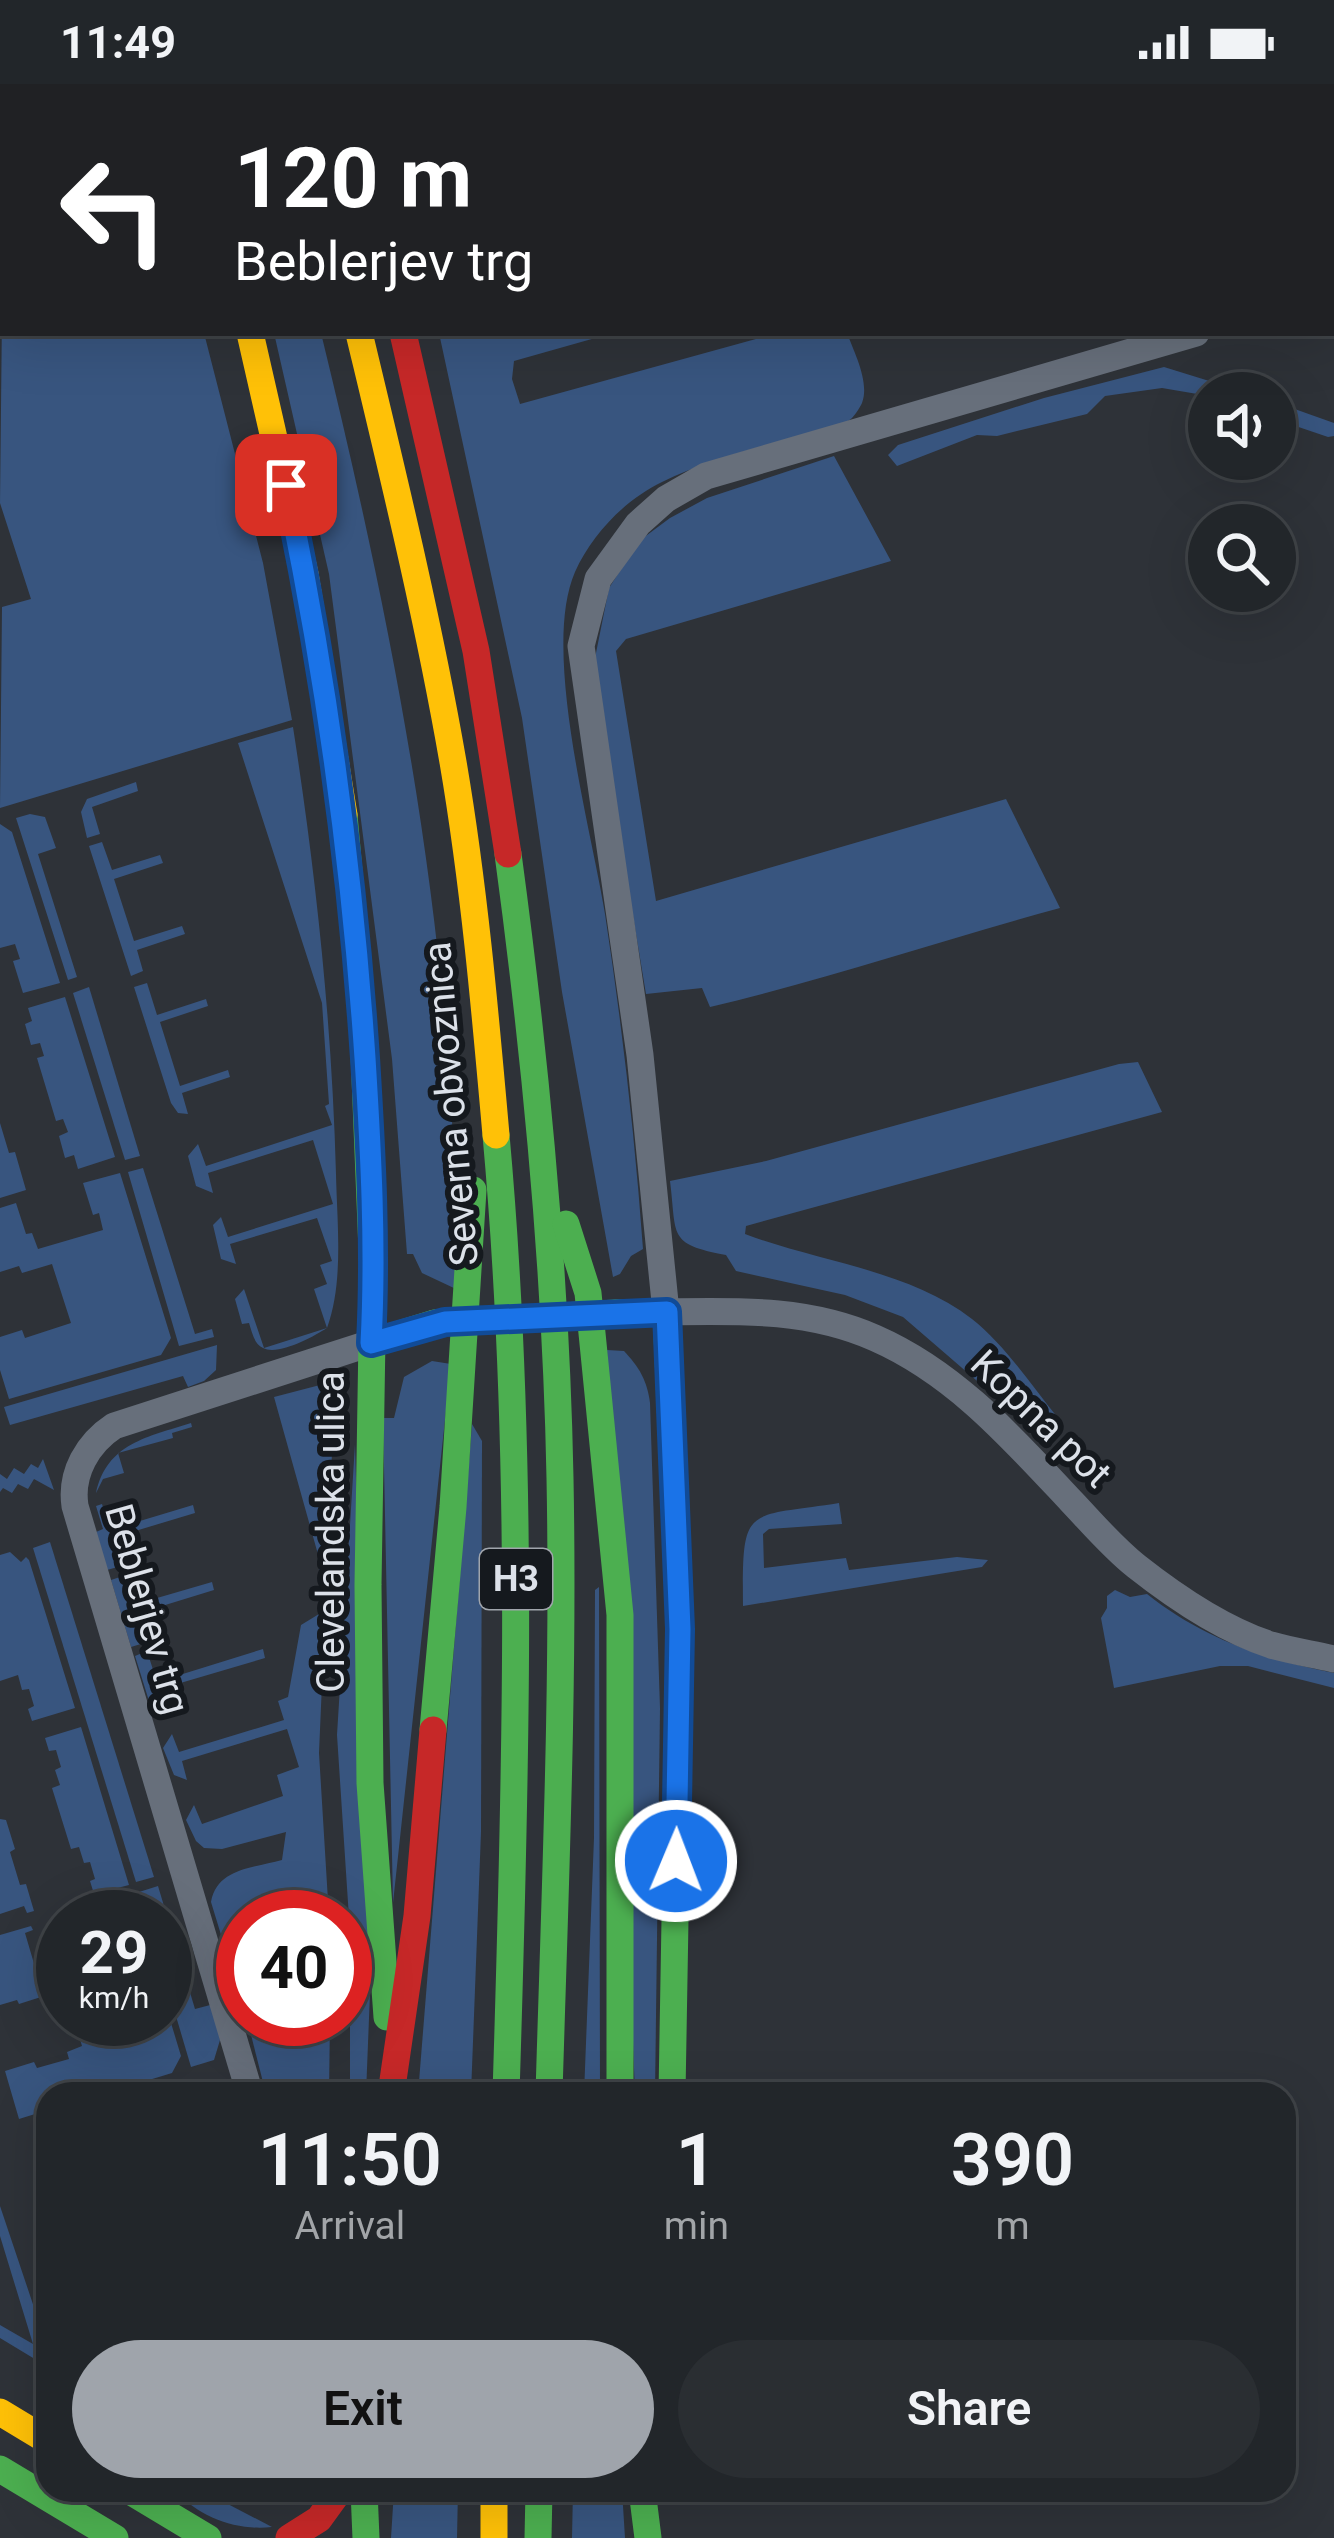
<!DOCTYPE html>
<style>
body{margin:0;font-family:Roboto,sans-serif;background:#2a2e32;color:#f1f3f6;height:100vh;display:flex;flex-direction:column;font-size:45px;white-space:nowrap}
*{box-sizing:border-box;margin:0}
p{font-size:39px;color:#a2a5a8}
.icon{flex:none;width:66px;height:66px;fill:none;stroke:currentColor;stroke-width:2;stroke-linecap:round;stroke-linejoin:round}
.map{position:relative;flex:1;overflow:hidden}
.side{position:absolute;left:36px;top:1998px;width:1260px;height:420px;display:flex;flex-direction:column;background:#22262a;border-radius:36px;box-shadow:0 12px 48px #0002,0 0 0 3px #3f4347}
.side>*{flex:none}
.banner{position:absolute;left:0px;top:0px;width:1335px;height:252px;box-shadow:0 12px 48px #0002,0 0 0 3px #3f4347;background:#202124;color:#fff;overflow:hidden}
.tools{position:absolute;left:1188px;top:288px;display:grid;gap:24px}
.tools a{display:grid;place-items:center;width:108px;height:108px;border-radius:50%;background:#22262a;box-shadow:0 12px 48px #0002,0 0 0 3px #3f4347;font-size:60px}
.speed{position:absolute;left:36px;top:1806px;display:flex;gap:24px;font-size:60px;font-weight:700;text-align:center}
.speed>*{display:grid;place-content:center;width:156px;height:156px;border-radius:50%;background:#22262a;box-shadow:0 12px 48px #0002,0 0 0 3px #3f4347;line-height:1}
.speed small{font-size:30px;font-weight:400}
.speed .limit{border:18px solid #d22;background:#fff;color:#111}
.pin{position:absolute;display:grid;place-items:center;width:102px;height:102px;color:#fff;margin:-51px;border-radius:24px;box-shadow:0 6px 18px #0006}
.me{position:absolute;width:132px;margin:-66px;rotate:1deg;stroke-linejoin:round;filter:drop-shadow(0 0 9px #0008)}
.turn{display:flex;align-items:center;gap:42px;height:252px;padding:0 36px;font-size:54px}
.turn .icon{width:156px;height:156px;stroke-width:2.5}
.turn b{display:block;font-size:84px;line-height:102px}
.eta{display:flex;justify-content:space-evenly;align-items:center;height:204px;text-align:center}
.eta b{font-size:72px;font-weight:600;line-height:84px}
.cta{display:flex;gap:24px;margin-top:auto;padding:24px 36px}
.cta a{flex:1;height:138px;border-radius:72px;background:#9fa4ab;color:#111;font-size:48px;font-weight:600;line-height:138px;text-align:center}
.cta a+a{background:#2a2e32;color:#f1f3f6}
.status{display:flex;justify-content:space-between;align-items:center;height:84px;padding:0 60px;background:#22262a;direction:ltr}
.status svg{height:33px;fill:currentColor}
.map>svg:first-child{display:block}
.green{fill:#38557f}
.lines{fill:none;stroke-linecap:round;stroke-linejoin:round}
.street{stroke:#676f7b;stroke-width:27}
.fast{stroke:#4caf50;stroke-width:27}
.slow{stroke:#ffc107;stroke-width:27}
.jam{stroke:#c62828;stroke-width:27}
.fast-bridge{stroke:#4caf50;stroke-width:27}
.route-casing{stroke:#114b97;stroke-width:30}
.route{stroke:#1a73e8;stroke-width:21}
.labels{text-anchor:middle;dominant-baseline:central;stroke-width:12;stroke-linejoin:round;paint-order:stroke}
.shield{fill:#15191e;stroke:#a0a5ac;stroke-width:3}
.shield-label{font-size:36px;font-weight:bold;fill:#dce1e9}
.street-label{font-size:39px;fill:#dce1e9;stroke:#15191e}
</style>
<div class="status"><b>11:49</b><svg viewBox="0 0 49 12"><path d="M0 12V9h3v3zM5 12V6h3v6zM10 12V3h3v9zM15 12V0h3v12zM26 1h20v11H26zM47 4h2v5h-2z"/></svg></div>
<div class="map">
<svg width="1334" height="2454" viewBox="0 0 1334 2454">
<rect width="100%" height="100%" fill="#2e3238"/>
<g class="green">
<polygon points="3,133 3,249 204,249 263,479 292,636 0,724 2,523 31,515 0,419"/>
<path d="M 274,249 L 321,249 C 398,564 459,880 456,1205 L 422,1189 L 413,1170 L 407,1170 L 392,975 L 329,490 Z"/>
<path d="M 439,249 L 613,249 L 514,277 L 512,295 L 520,320 L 778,249 L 847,249 C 854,268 870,298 862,319 C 860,323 856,330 852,334 C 838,346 810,349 792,354 C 748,366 703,378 662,398 C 625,416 592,450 575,488 C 541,566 591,743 605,830 C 622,941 635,1053 643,1165 L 631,1172 L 620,1190 L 613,1193 L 562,908 L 522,634 Z"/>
<polygon points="1164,283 1248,309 1209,312 1162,304 1105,312 1087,330 997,352 977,351 897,382 888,371 898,361 1044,314"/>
<polygon points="1275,318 1334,339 1334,352 1328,353 1275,335"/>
<path d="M 834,372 L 891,477 L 626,555 L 616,567 L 656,817 L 1006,715 L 1060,824 C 943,856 828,895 710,923 L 702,904 L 646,910 L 600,633 L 595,574 L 609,504 L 639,457 L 670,434 L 707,414 Z"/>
<path d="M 293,643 C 316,791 332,940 336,1090 C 337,1138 344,1198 327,1244 C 313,1253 278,1272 263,1264 C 254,1260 252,1248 249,1239 L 242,1240 L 235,1215 L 244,1205 L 264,1264 L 327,1244 L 314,1205 L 327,1200 L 320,1181 L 332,1177 L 317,1134 L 230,1160 L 236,1180 L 221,1175 L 213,1141 L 221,1133 L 228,1153 L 333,1120 L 313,1056 L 208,1089 L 213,1109 L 196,1102 L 188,1072 L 198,1060 L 206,1082 L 332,1041 L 325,1022 L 329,1020 L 322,919 L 238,659 Z"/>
<polygon points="136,698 138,707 92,723 100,750 87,754 81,728 87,715"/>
<polygon points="30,730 45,733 56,764 38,770 77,893 68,896 16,734"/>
<polygon points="0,740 12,748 60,899 23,909 13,877 20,875 15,860 0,864"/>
<polygon points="102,758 112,786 160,771 163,779 114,795 134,857 182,842 185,850 137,866 143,887 131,892 89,762"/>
<polygon points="147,899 157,931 206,915 208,922 160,938 180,1002 228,986 230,993 182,1009 188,1030 178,1029 171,1019 134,903"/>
<polygon points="89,903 140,1072 125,1076 73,909"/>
<polygon points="65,913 115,1073 78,1085 74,1071 65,1074 59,1052 68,1048 63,1035 56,1037 37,974 44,972 40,959 31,961 25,940 32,937 28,924"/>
<path d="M 1138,978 L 1162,1028 L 746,1142 L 745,1150 C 819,1178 909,1186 972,1235 C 1005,1261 1032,1302 1058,1334 L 1027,1340 L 903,1233 L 845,1211 L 736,1187 L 726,1171 C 667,1160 677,1152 670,1097 L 766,1077 L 1119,980 Z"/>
<polygon points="0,1039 9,1069 15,1068 26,1106 0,1114"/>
<polygon points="143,1084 195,1250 212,1245 214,1253 179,1262 128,1088"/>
<polygon points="120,1089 171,1254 161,1271 9,1315 0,1286 0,1253 22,1246 25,1254 71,1239 52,1180 22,1189 19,1182 0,1188 0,1124 16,1119 26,1150 32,1149 38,1165 103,1146 99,1129 93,1131 83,1099"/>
<polygon points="217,1261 216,1286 204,1297 188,1303 183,1292 10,1341 4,1323"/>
<path d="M 607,1266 L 624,1267 C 639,1283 647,1296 650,1319 L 660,1624 L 655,2010 L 635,2010 Z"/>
<polygon points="432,1277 451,1280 393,1819 383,1334 394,1334 404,1293"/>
<path d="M 320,1301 L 330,1307 L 334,1322 L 319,1669 L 329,1833 L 243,1833 L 243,1923 L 211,1818 C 217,1784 254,1784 282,1776 L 286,1748 L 222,1765 L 204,1764 L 196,1757 L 186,1736 L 194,1721 L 202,1740 L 283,1712 L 277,1691 L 299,1683 L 287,1645 L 182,1677 L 187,1696 L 174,1691 L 163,1664 L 172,1650 L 179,1668 L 284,1636 L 278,1617 L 288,1613 L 301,1541 L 319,1530 L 319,1474 L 274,1313 Z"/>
<path d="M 191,1339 L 192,1343 L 172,1349 L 173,1354 L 118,1369 L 124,1389 L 103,1395 L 96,1409 C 107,1359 148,1353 191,1339 Z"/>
<polygon points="472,1340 482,1357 481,1748 471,2010 418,2010"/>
<polygon points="355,1360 370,1909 366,2010 350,2010 350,1849 337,1651"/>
<polygon points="43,1375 54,1406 34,1395 28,1405 18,1400 12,1409 3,1404 0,1408 0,1390 7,1395 14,1384 24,1390 31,1380 38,1384"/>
<path d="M 839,1419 L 842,1440 L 769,1445 L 763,1450 L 764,1484 L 846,1474 L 849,1486 L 957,1473 L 988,1476 L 982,1483 L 743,1522 C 742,1419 745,1434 839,1419 Z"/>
<polygon points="102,1420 110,1446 193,1421 195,1429 112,1454 121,1482 107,1486 96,1448 103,1445 96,1422"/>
<polygon points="50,1458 154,1793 136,1798 33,1464"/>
<polygon points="10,1468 21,1478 26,1473 29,1476 75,1624 32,1637 28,1625 34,1622 29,1605 22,1606 18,1591 0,1597 0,1471"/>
<polygon points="123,1492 133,1521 212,1498 214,1506 136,1530 144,1559 131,1563 111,1496"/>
<polygon points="599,1503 600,2010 584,2010 594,1754 595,1506"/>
<path d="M 1115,1506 L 1130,1513 L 1147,1510 C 1204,1555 1264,1575 1334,1589 L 1334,1604 L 1248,1582 L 1220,1582 L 1114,1604 L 1101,1534 L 1107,1524 L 1107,1512 Z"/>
<polygon points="263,1565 265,1574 160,1605 165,1625 149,1617 135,1572 147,1567 157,1598"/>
<polygon points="81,1643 129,1801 94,1810 90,1797 95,1795 90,1778 84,1779 79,1763 71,1765 52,1704 60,1701 55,1686 61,1683 56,1666 49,1667 45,1654"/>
<polygon points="0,1735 6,1736 15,1765 10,1768 20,1801 26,1800 34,1827 27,1829 24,1822 0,1830"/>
<polygon points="158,1802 195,1925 214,1920 220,1956 214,1976 191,1983 165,1895 165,1833 147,1833 139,1808"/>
<polygon points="31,1842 33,1846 25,1849 35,1883 43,1882 48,1896 63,1891 63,1906 19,1920 17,1916 0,1921 0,1851"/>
<polygon points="165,1919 181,1972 172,1989 103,2010 48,2010 48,2026 19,2035 5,1987 34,1978 37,1984 69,1975 67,1968 82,1962 74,1935 165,1935"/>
<polygon points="247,1935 330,1935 329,2010 266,2010"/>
<polygon points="0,2122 48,2265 48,2283 0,2254 0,2241 33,2260 0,2152"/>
<path d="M 176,2406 L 201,2406 L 272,2443 C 238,2447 198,2434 176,2406 Z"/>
<polygon points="394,2406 458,2406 457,2454 391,2454"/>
<polygon points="573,2406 622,2406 625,2454 572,2454"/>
</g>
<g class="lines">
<g class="street">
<polyline points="1332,209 1334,208"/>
<path d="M 1196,249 L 706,392 L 666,415 L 638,440 L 598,495 L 581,562 L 640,971 L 666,1228 C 738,1227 807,1224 875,1254 C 955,1289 1012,1354 1071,1417 C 1092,1439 1112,1463 1136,1482 C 1174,1512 1225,1546 1271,1561 C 1291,1567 1313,1570 1334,1575"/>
<path d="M 250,2010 L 75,1422 C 70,1389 88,1359 114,1342 L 371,1259"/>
</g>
<g class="fast">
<polyline points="183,0 184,3"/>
<polyline points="293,0 294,3"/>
<polyline points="341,0 342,3"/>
<polyline points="344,731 363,945 373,1191 368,1501 370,1699 387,1933"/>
<path d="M 508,770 C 536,977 556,1185 560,1394 C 564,1599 555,1805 549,2010"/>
<path d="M 496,1051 C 525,1370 516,1690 506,2010"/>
<polyline points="566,1140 588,1209 620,1531 620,2010"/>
<polyline points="616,1229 666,1228 680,1545 672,2010"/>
<polyline points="371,1259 435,1239"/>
<polyline points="433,1646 453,1423 473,1106"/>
<polyline points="0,2385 115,2454"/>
<polyline points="128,2406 208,2454"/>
<polyline points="364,2406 366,2454"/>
<polyline points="642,2406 648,2454"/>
<polyline points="538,2454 539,2406"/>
</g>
<g class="slow">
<polyline points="250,249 305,490 344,731"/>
<path d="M 359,249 C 393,391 428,534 453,678 C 474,801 485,926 496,1051"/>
<polyline points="0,2328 48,2357"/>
<polyline points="494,2406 494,2454"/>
</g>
<g class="jam">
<polyline points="403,249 476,567 508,770"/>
<polyline points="391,2010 417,1832 433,1646"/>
<polyline points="289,2454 319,2435 340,2406"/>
</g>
<polyline class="fast-bridge" points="435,1239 616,1229"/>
</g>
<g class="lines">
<defs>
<path id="route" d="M 286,401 C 326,591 352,781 365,974 C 371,1069 376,1164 371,1259 L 445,1238 L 667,1228 L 680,1545 L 676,1777"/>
</defs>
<use href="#route" class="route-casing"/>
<use href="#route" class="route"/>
</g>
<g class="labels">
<rect class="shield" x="480" y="1465" width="72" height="60" rx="9"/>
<g class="shield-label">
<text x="516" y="1495">H3</text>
</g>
<g class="street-label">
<text transform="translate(451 1020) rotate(-95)">Severna obvoznica</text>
<text transform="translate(1041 1335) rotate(44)">Kopna pot</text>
<text transform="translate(331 1448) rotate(-90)">Clevelandska ulica</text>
<text transform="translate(147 1525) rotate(74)">Beblerjev trg</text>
</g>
</g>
</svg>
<div class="tools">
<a><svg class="icon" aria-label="sound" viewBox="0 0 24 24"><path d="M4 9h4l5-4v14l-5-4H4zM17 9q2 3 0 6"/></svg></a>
<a><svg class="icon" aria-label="search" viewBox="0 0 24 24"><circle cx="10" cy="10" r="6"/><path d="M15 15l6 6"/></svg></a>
</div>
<div class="speed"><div>29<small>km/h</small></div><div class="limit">40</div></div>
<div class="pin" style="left:286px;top:401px;background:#d93025"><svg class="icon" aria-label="arrive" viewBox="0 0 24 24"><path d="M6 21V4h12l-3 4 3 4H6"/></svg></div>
<svg class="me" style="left:676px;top:1777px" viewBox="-20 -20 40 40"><circle r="17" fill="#1a73e8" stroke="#fff" stroke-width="3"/><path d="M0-11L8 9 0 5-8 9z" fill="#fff"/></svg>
<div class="banner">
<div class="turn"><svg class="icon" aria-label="left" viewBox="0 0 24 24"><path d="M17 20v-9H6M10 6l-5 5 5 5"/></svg><div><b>120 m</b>Beblerjev trg</div></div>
</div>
<section class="side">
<div class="eta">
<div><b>11:50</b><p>Arrival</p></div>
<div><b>1</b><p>min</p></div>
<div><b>390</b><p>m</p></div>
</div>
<div class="cta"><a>Exit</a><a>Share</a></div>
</section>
</div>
